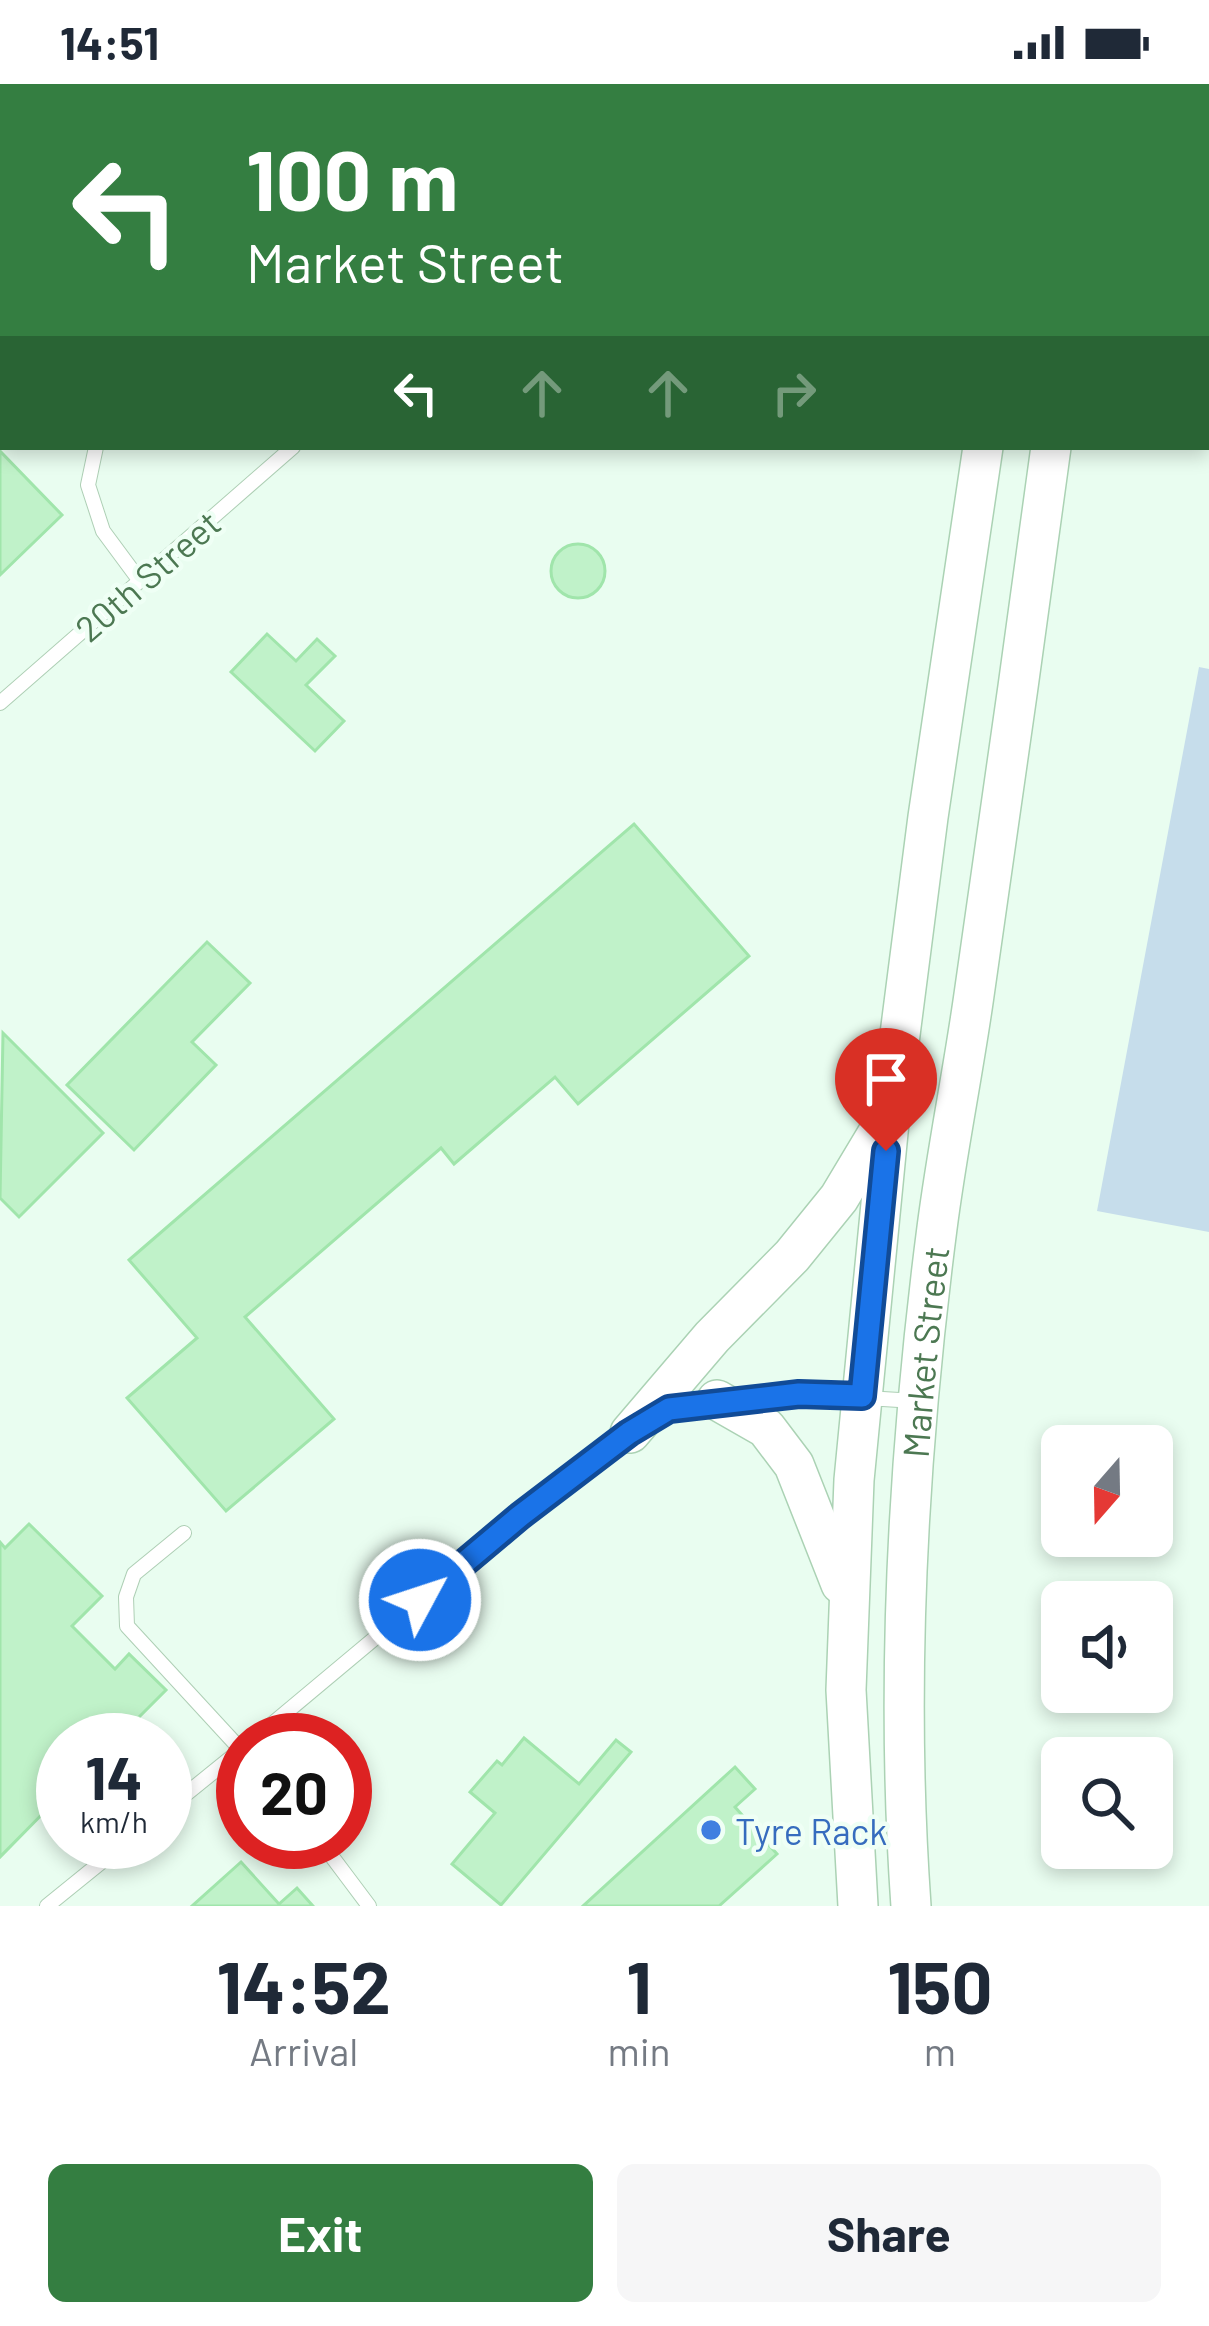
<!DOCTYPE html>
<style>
body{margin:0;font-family:Barlow,sans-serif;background:#f6f6f7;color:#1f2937;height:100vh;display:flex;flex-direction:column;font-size:45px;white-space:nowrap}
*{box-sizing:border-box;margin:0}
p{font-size:39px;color:#747a83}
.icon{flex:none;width:66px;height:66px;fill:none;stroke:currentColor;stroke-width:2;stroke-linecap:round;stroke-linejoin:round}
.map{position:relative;height:1822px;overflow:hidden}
.side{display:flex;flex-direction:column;background:#fff;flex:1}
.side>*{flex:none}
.banner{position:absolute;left:0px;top:0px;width:1209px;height:366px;box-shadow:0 6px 18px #0003;background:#347e41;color:#fff;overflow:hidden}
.needle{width:78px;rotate:200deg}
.controls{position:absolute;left:1041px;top:1341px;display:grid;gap:24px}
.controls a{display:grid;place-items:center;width:132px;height:132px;border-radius:18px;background:#fff;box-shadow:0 6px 18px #0003;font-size:60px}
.speed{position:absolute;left:36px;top:1629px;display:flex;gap:24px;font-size:60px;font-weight:700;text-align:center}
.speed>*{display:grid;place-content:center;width:156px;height:156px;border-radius:50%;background:#fff;box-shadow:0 6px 18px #0003;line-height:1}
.speed small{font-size:30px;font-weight:400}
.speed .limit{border:18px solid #d22;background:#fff;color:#111}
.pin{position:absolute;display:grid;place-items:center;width:102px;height:102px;color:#fff;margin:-123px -51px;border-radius:50% 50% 50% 0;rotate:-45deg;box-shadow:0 0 12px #0007}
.pin .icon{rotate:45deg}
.me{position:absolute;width:132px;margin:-66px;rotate:50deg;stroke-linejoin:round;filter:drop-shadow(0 0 9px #0008)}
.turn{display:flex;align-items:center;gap:42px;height:252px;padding:0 48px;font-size:54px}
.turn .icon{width:156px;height:156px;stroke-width:2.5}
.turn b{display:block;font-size:84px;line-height:102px}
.lanes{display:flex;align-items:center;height:114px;padding:0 48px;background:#0003;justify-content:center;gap:60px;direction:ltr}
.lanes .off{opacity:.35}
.eta{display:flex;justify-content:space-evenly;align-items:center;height:204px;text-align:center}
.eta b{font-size:72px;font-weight:700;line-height:84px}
.action{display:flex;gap:24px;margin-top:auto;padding:24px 48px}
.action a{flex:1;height:138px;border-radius:18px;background:#347e41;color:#fff;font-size:48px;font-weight:700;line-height:138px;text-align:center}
.action a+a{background:#f6f6f7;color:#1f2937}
.status{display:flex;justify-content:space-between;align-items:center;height:84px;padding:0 60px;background:#fff;direction:ltr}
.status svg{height:33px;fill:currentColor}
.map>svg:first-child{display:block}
.green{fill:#c6ddeb}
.building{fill:#c0f2c9;stroke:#a0e5ab;stroke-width:3}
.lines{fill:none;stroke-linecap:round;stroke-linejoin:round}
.service-casing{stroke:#aecfb5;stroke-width:16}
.secondary-casing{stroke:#abd2b4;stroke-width:42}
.service{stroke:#fff;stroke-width:14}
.secondary{stroke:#fff;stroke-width:39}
.route-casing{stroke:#114b97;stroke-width:30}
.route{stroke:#1a73e8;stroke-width:21}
.shop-dot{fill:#3f7fe0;stroke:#effff5;stroke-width:4.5}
.labels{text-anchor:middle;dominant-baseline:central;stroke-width:9;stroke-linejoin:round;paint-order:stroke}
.street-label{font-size:36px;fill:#4c7852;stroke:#effff5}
.shop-label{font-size:36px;fill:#366cbe;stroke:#effff5;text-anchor:start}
</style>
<div class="status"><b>14:51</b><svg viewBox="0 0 49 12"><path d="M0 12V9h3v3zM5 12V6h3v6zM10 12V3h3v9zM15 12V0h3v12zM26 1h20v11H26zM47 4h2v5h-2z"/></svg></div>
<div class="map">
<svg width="1209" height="1822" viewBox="0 0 1209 1822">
<rect width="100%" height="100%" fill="#e9fdf0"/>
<polygon class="green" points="1199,583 1209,585 1209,1148 1097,1127"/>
<g class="building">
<polygon points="3,71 3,265 0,262"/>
<polygon points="0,367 62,431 0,491"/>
<circle cx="578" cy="487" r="27"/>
<polygon points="267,550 296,577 317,555 335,572 306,601 344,637 315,667 231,588"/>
<polygon points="634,740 749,872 578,1020 555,993 454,1080 441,1064 245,1233 334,1335 226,1427 127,1314 197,1254 129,1176"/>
<polygon points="207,858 250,899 192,958 216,981 134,1066 67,1001"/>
<polygon points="3,949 103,1049 19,1133 0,1114"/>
<polygon points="29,1440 102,1512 72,1542 115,1585 129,1570 166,1606 116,1656 63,1656 63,1709 0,1773 0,1458 5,1464"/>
<polygon points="524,1654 579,1700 616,1656 631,1668 501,1821 452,1780 495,1729 470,1708 497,1677 502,1681"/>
<polygon points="735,1683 755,1705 735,1723 777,1770 719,1822 583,1822"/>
<polygon points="241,1778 279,1820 297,1804 313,1822 192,1822"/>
</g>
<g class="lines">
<defs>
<g id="service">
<polyline points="708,3 712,0"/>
<polyline points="96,363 88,401 103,447 140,497"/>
<polyline points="0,619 293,363"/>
<polyline points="735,1315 799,1310 916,1317"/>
<polyline points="665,1328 713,1317"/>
<polyline points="184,1449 134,1490 126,1513 127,1542 243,1668"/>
<polyline points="253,1656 521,1432 625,1352"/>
<polyline points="165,1727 243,1664"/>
<polyline points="321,1758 369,1822"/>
<polyline points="47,1822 126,1758"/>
</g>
<g id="secondary">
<polyline points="990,0 992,3"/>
<polyline points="1036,3 1037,0"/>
<polyline points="1099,3 1099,0"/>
<polyline points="717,1316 766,1344 794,1381 841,1500"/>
<polyline points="630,1349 712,1253 792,1172 839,1114 884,1039"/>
<polyline points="858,1822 846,1606 854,1396 890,1028 928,733 983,363"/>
<path id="s1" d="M 911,1822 C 895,1596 908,1368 937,1144 C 947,1066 963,989 974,911 C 1001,728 1026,546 1051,363"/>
</g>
</defs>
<use href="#service" class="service-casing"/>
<use href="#secondary" class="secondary-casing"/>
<use href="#service" class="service"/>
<use href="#secondary" class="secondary"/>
</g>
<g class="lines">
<defs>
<polyline id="route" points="420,1516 520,1432 629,1349 669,1325 799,1310 862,1312 886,1067"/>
</defs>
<use href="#route" class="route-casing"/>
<use href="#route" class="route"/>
</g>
<circle class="shop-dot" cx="711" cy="1746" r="12"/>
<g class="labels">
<g class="street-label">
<text transform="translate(147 491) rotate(-41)">20th Street</text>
<text stroke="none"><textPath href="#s1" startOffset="555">Market Street</textPath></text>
</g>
<g class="shop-label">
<text x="735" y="1746">Tyre Rack</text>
</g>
</g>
</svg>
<div class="controls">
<a><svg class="needle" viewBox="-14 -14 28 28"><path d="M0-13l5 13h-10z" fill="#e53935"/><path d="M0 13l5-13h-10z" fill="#747a83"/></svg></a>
<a><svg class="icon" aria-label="sound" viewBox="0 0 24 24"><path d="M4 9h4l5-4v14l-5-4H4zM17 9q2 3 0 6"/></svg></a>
<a><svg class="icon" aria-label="search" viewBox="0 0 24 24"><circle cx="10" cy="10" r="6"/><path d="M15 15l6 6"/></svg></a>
</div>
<div class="speed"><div>14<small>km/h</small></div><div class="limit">20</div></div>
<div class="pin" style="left:886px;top:1067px;background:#d93025"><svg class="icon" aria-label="arrive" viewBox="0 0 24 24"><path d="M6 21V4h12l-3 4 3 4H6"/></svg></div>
<svg class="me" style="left:420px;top:1516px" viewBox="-20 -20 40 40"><circle r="17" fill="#1a73e8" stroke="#fff" stroke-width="3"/><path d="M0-11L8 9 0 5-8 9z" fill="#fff"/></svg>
<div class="banner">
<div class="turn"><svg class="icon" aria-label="left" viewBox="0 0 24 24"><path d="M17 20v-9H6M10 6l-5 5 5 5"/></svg><div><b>100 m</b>Market Street</div></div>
<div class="lanes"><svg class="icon" aria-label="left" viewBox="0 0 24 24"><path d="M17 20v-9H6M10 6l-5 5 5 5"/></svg><svg class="icon off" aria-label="ahead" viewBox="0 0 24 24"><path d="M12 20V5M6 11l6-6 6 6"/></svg><svg class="icon off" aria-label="ahead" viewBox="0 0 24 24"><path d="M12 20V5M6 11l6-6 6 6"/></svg><svg class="icon off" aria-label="right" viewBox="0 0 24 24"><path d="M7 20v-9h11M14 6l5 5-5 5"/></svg></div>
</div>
</div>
<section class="side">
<div class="eta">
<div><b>14:52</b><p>Arrival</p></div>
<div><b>1</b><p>min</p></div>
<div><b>150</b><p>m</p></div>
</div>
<div class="action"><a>Exit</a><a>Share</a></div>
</section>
